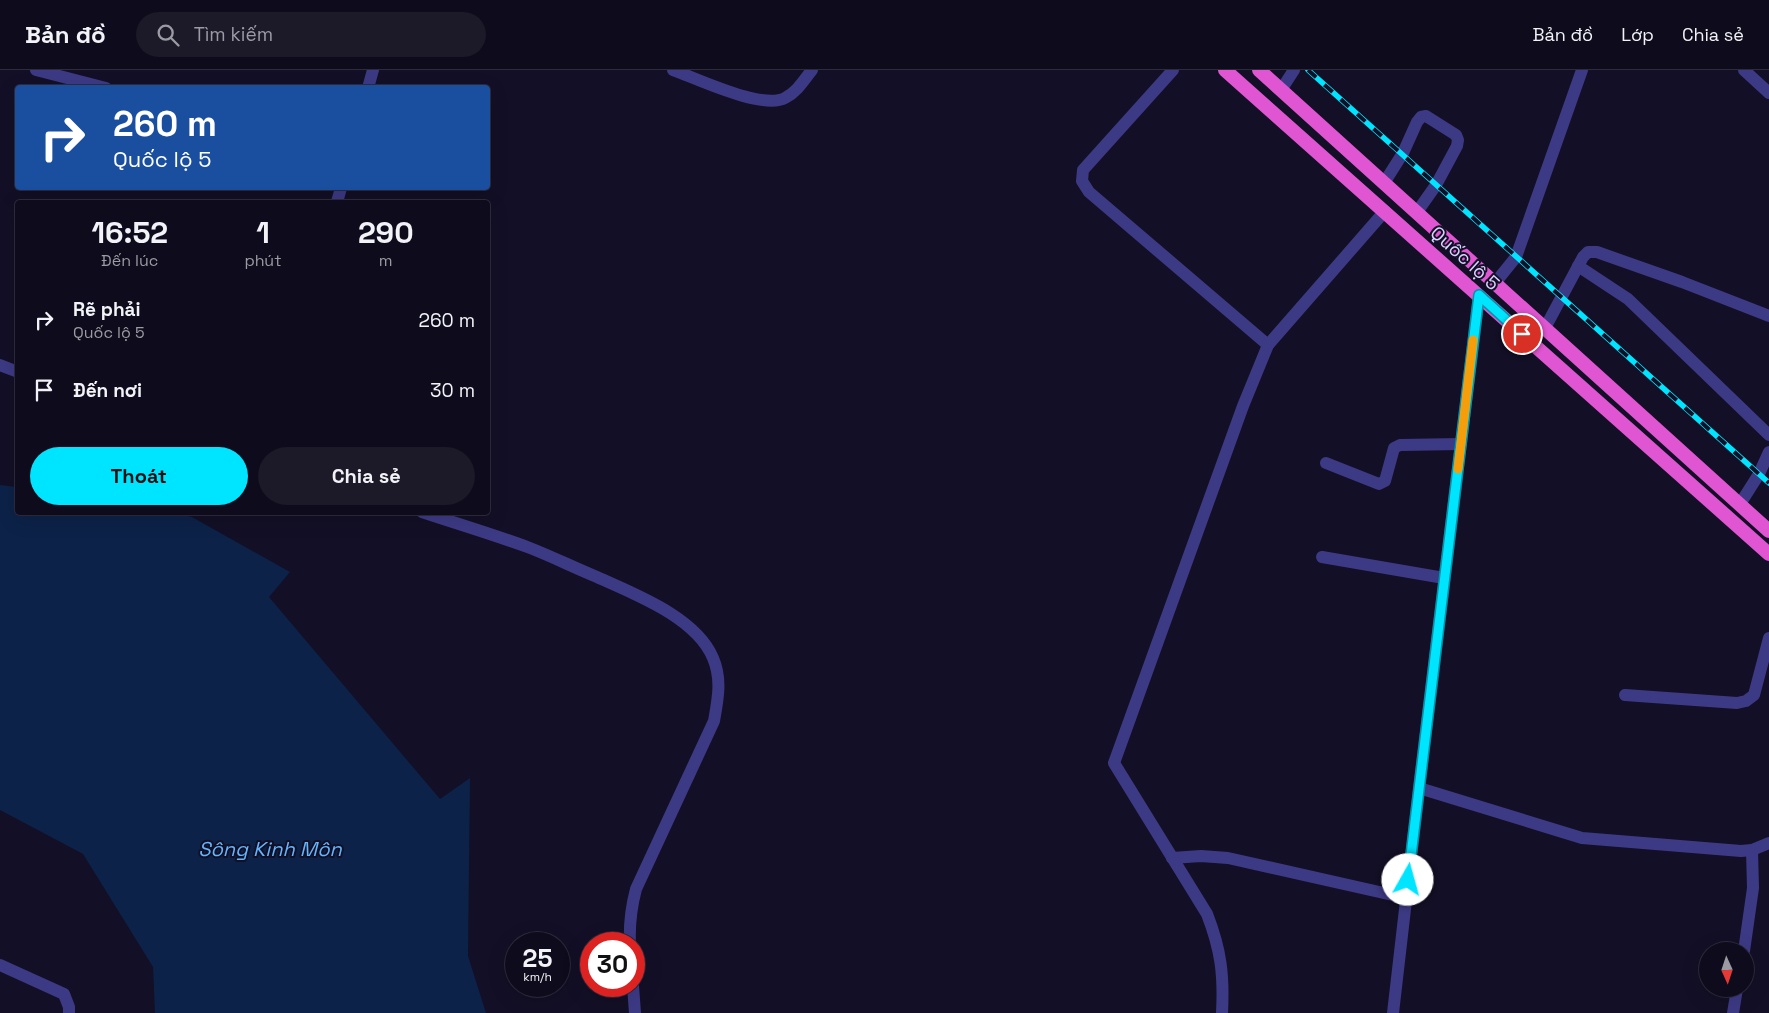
<!DOCTYPE html>
<html lang="vi">
<meta charset="utf-8">
<style>
body{margin:0;font-family:"Space Grotesk",sans-serif;background:#1c1929;color:#f1f3f6;height:100vh;display:flex;flex-direction:column;font-size:19px;white-space:nowrap}
*{box-sizing:border-box;margin:0}
p{font-size:16px;color:#9b9ba3}
.icon{flex:none;width:28px;height:28px;fill:none;stroke:currentColor;stroke-width:2;stroke-linecap:round;stroke-linejoin:round}
.map{position:relative;flex:1;overflow:hidden}
.drawer{position:absolute;left:15px;top:130px;width:475px;height:315px;display:flex;flex-direction:column;background:#0e0b1c;border-radius:5px;box-shadow:0 5px 20px #0002,0 0 0 1px #2e2b3b}
.drawer>*{flex:none}
.hud{position:absolute;left:15px;top:15px;width:475px;height:105px;border-radius:5px;box-shadow:0 5px 20px #0002,0 0 0 1px #2e2b3b;background:#1a4fa0;color:#fff;overflow:hidden}
.needle{width:32px;rotate:177deg}
.fabs{position:absolute;left:1699px;top:872px;display:grid;gap:10px}
.fabs a{display:grid;place-items:center;width:55px;height:55px;border-radius:50%;background:#0e0b1c;box-shadow:0 5px 20px #0002,0 0 0 1px #2e2b3b;font-size:25px}
.speed{position:absolute;left:505px;top:862px;display:flex;gap:10px;font-size:25px;font-weight:700;text-align:center}
.speed>*{display:grid;place-content:center;width:65px;height:65px;border-radius:50%;background:#0e0b1c;box-shadow:0 5px 20px #0002,0 0 0 1px #2e2b3b;line-height:1}
.speed small{font-size:12px;font-weight:400}
.speed .limit{border:8px solid #d22;background:#fff;color:#111}
.pin{position:absolute;display:grid;place-items:center;width:42px;height:42px;color:#fff;margin:-21px;border:2px solid #fff;border-radius:50%;box-shadow:0 1px 5px #0007}
.me{position:absolute;width:55px;margin:-28px;rotate:7deg;stroke-linejoin:round;filter:drop-shadow(0 0 4px #0008)}
.turn{display:flex;align-items:center;gap:18px;height:105px;padding:0 15px;font-size:22px}
.turn .icon{width:65px;height:65px;stroke-width:2.5}
.turn b{display:block;font-size:35px;line-height:42px}
.eta{display:flex;justify-content:space-evenly;align-items:center;height:85px;text-align:center}
.eta b{font-size:30px;font-weight:700;line-height:35px}
.action{display:flex;gap:10px;margin-top:auto;padding:10px 15px}
.action a{flex:1;height:58px;border-radius:30px;background:#00e5ff;color:#111;font-size:20px;font-weight:700;line-height:58px;text-align:center}
.action a+a{background:#1c1929;color:#f1f3f6}
ul{padding:0;list-style:none}
li{display:flex;align-items:center;gap:15px;height:70px;padding:0 15px}
li div{flex:1}
li b{display:block;font-size:19px}
li em{font-style:normal}
header{display:flex;align-items:center;gap:30px;box-sizing:border-box;height:70px;padding:0 25px;background:#0e0b1c;border-bottom:1px solid #2e2b3b}
header strong{font-size:24px}
nav{display:flex;gap:28px;margin-inline-start:auto;font-size:18px}
.search{width:350px;height:45px;background:#1c1929;display:flex;align-items:center;gap:12px;box-sizing:border-box;padding:0 18px;border-radius:28px;color:#9b9ba3;font-size:19px}
.map>svg:first-child{display:block}
.water{fill:#0c2248}
.lines{fill:none;stroke-linecap:round;stroke-linejoin:round}
.minor{stroke:#3d3a85;stroke-width:12}
.trunk{stroke:#e055d1;stroke-width:14}
.rail-casing{stroke:#00e5ff;stroke-width:5.5}
.rail{stroke:#130f26;stroke-width:4;stroke-dasharray:11;stroke-linecap:butt}
.route-casing{stroke:#0095a6;stroke-width:12}
.route{stroke:#00e5ff;stroke-width:9}
.slow{stroke:#f59e0b;stroke-width:9}
.labels{text-anchor:middle;dominant-baseline:central;stroke-width:4;stroke-linejoin:round;paint-order:stroke}
.street-label{font-size:19px;fill:#d9d4ff;stroke:#130f26}
.water-label{font-size:20px;font-style:italic;fill:#62b6ff;stroke:#130f26}
</style>
<header>
<strong>Bản đồ</strong>
<div class="search"><svg class="icon" aria-label="search" viewBox="0 0 24 24"><circle cx="10" cy="10" r="6"/><path d="M15 15l6 6"/></svg>Tìm kiếm</div>
<nav><a>Bản đồ</a><a>Lớp</a><a>Chia sẻ</a></nav>
</header>
<div class="map">
<svg width="1769" height="943" viewBox="0 0 1769 943">
<rect width="100%" height="100%" fill="#130f26"/>
<polygon class="water" points="0,415 17,417 18,442 172,442 192,447 290,502 269,527 440,729 470,708 468,886 486,943 155,943 153,897 83,784 0,740"/>
<g class="lines">
<g class="minor">
<polyline points="36,0 106,18"/>
<path d="M 673,0 C 698,9 762,40 785,28 C 797,22 804,10 812,0"/>
<polyline points="1173,0 1083,100 1082,111 1089,122 1268,275"/>
<polyline points="1744,0 1769,23"/>
<polyline points="368,18 373,0"/>
<polyline points="1281,20 1294,0"/>
<polyline points="1384,113 1403,83 1417,52 1421,47 1426,46 1456,65 1458,70 1457,76 1436,115 1417,142"/>
<polyline points="337,132 341,118"/>
<polyline points="1578,196 1628,229 1769,365"/>
<polyline points="1495,213 1516,187 1582,0"/>
<polyline points="1479,225 1419,718 1582,768 1741,781 1752,780 1769,773"/>
<polyline points="1545,258 1583,187 1588,182 1597,182 1682,212 1769,246"/>
<polyline points="0,295 18,302"/>
<polyline points="1326,393 1379,414 1385,411 1394,378 1400,375 1461,374"/>
<polyline points="1740,434 1759,404 1769,382"/>
<path d="M 422,442 C 458,454 495,465 530,478 C 553,487 575,498 597,507 C 634,524 696,547 713,588 C 722,609 718,629 714,651 L 636,819 C 631,838 629,854 630,874"/>
<polyline points="1322,487 1444,508"/>
<polyline points="1625,625 1737,633 1746,631 1754,625 1769,568"/>
<polyline points="1172,788 1201,786 1228,788 1406,828"/>
<polyline points="1744,881 1753,818 1752,780"/>
<polyline points="0,895 64,924 69,937 69,943"/>
<polyline points="633,916 635,943"/>
<path d="M 1222,943 C 1224,905 1221,880 1207,844 L 1114,693 L 1243,336 L 1268,275 L 1385,141"/>
<polyline points="1393,943 1419,718"/>
<polyline points="1733,943 1737,919"/>
</g>
<g class="trunk">
<polyline points="1225,0 1769,484"/>
<polyline points="1259,0 1769,461"/>
</g>
<defs>
<polyline id="rail" points="1308,0 1769,413"/>
</defs>
<use href="#rail" class="rail-casing"/>
<use href="#rail" class="rail"/>
</g>
<g class="lines">
<defs>
<polyline id="route" points="1408,810 1479,225 1522,264"/>
</defs>
<use href="#route" class="route-casing"/>
<use href="#route" class="route"/>
<polyline class="slow" points="1458,399 1473,270"/>
</g>
<g class="labels">
<g class="street-label">
<text transform="translate(1465 188) rotate(42)">Quốc lộ 5</text>
</g>
<g class="water-label">
<text x="270" y="779">Sông Kinh Môn</text>
</g>
</g>
</svg>
<div class="fabs">
<a><svg class="needle" viewBox="-14 -14 28 28"><path d="M0-13l5 13h-10z" fill="#e53935"/><path d="M0 13l5-13h-10z" fill="#9b9ba3"/></svg></a>
</div>
<div class="speed"><div>25<small>km/h</small></div><div class="limit">30</div></div>
<div class="pin" style="left:1522px;top:264px;background:#d93025"><svg class="icon" aria-label="arrive" viewBox="0 0 24 24"><path d="M6 21V4h12l-3 4 3 4H6"/></svg></div>
<svg class="me" style="left:1408px;top:810px" viewBox="-20 -20 40 40"><circle r="19" fill="#fff"/><path d="M0-13L10 11 0 6-10 11z" fill="#00e5ff"/></svg>
<div class="hud">
<div class="turn"><svg class="icon" aria-label="right" viewBox="0 0 24 24"><path d="M7 20v-9h11M14 6l5 5-5 5"/></svg><div><b>260 m</b>Quốc lộ 5</div></div>
</div>
<section class="drawer">
<div class="eta">
<div><b>16:52</b><p>Đến lúc</p></div>
<div><b>1</b><p>phút</p></div>
<div><b>290</b><p>m</p></div>
</div>
<ul>
<li><svg class="icon" aria-label="right" viewBox="0 0 24 24"><path d="M7 20v-9h11M14 6l5 5-5 5"/></svg><div><b>Rẽ phải</b><p>Quốc lộ 5</p></div><em>260 m</em></li>
<li><svg class="icon" aria-label="arrive" viewBox="0 0 24 24"><path d="M6 21V4h12l-3 4 3 4H6"/></svg><div><b>Đến nơi</b></div><em>30 m</em></li>
</ul>
<div class="action"><a>Thoát</a><a>Chia sẻ</a></div>
</section>
</div>
